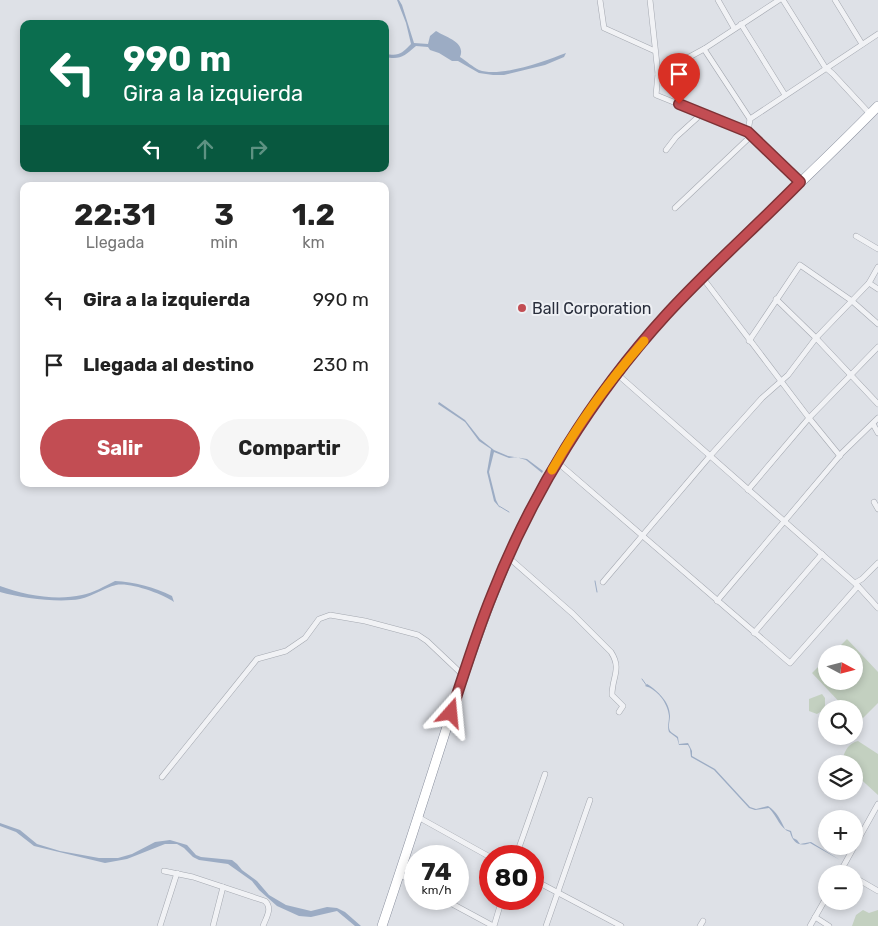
<!DOCTYPE html>
<html lang="es">
<meta charset="utf-8">
<style>
body{margin:0;font-family:Rubik,sans-serif;background:#f6f6f6;color:#222;height:100vh;display:flex;flex-direction:column;font-size:19px;white-space:nowrap}
*{box-sizing:border-box;margin:0}
p{font-size:16px;color:#767676}
.icon{flex:none;width:28px;height:28px;fill:none;stroke:currentColor;stroke-width:2;stroke-linecap:round;stroke-linejoin:round}
.map{position:relative;flex:1;overflow:hidden}
.side{position:absolute;left:20px;top:182px;width:369px;height:305px;display:flex;flex-direction:column;background:#fff;border-radius:10px;box-shadow:0 2px 8px #0003}
.side>*{flex:none}
.hud{position:absolute;left:20px;top:20px;width:369px;height:152px;border-radius:10px;box-shadow:0 2px 8px #0003;background:#0b6e4f;color:#fff;overflow:hidden}
.needle{width:32px;rotate:97deg}
.buttons{position:absolute;left:818px;top:645px;display:grid;gap:10px}
.buttons a{display:grid;place-items:center;width:45px;height:45px;border-radius:50%;background:#fff;box-shadow:0 2px 8px #0003;font-size:25px}
.speed{position:absolute;left:404px;top:845px;display:flex;gap:10px;font-size:25px;font-weight:700;text-align:center}
.speed>*{display:grid;place-content:center;width:65px;height:65px;border-radius:50%;background:#fff;box-shadow:0 2px 8px #0003;line-height:1}
.speed small{font-size:12px;font-weight:400}
.speed .limit{border:8px solid #d22;background:#fff;color:#111}
.pin{position:absolute;display:grid;place-items:center;width:42px;height:42px;color:#fff;margin:-51px -21px;border-radius:50% 50% 50% 0;rotate:-45deg;box-shadow:0 0 5px #0007}
.pin .icon{rotate:45deg}
.me{position:absolute;width:55px;margin:-28px;rotate:18deg;stroke-linejoin:round;filter:drop-shadow(0 0 4px #0008)}
.turn{display:flex;align-items:center;gap:18px;height:105px;padding:0 20px;font-size:22px}
.turn .icon{width:65px;height:65px;stroke-width:2.5}
.turn b{display:block;font-size:35px;line-height:42px}
.lanes{display:flex;align-items:center;height:48px;padding:0 20px;background:#0003;justify-content:center;gap:25px;direction:ltr}
.lanes .off{opacity:.35}
.eta{display:flex;justify-content:space-evenly;align-items:center;height:85px;text-align:center}
.eta b{font-size:30px;font-weight:700;line-height:35px}
.cta{display:flex;gap:10px;margin-top:auto;padding:10px 20px}
.cta a{flex:1;height:58px;border-radius:30px;background:#c24d53;color:#fff;font-size:20px;font-weight:700;line-height:58px;text-align:center}
.cta a+a{background:#f6f6f6;color:#222}
ul{padding:0;list-style:none}
li{display:flex;align-items:center;gap:15px;height:65px;padding:0 20px}
li div{flex:1}
li b{display:block;font-size:19px}
li em{font-style:normal}
.map>svg:first-child{display:block}
.green{fill:#c3d0c0}
.water{fill:#9cacc4}
.lines{fill:none;stroke-linecap:round;stroke-linejoin:round}
.stream{stroke:#9cacc4;stroke-width:1}
.street-casing{stroke:#a4a8b0;stroke-width:6}
.highway-casing{stroke:#878d9c;stroke-width:10}
.street{stroke:#f1f2f5;stroke-width:5}
.highway{stroke:#fff;stroke-width:9}
.route-casing{stroke:#7e3236;stroke-width:12}
.route{stroke:#c24d53;stroke-width:9}
.slow{stroke:#f59e0b;stroke-width:9}
.poi-dot{fill:#c24d53;stroke:#eef0f4;stroke-width:2}
.labels{text-anchor:middle;dominant-baseline:central;stroke-width:4;stroke-linejoin:round;paint-order:stroke}
.poi-label{font-size:16px;fill:#292e3c;stroke:#eef0f4;text-anchor:start}
</style>
<div class="map">
<svg width="878" height="926" viewBox="0 0 878 926">
<rect width="100%" height="100%" fill="#dee1e7"/>
<g class="green">
<polygon points="847,639 878,672 878,703 859,722 854,717 854,709 846,709 812,673 826,659 826,681 854,681 854,654 832,654"/>
<polygon points="822,694 825,698 825,709 817,714 809,711 809,699"/>
<path d="M 858,741 L 878,754 L 878,795 L 854,773 L 854,764 L 845,764 L 843,758 C 845,750 849,743 858,741 Z"/>
<polygon points="863,910 869,913 878,910 878,926 852,926 856,915"/>
</g>
<g class="water">
<path d="M 397,0 L 399,0 L 402,5 L 414,43 L 428,44 L 430,36 L 436,31 C 447,38 466,42 460,57 C 466,61 473,67 479,70 C 500,78 545,61 566,53 L 564,57 L 545,65 L 504,75 L 493,75 L 479,73 L 458,61 L 452,61 L 439,53 L 430,50 L 428,47 L 416,46 C 404,56 401,60 385,57 L 385,54 C 400,56 401,54 411,44 L 406,23 Z"/>
<polygon points="439,402 465,420 480,439 494,450 508,456 527,459 543,471 542,473 526,460 516,457 509,458 494,452 489,472 496,500 500,508 494,501 487,472 491,449 479,441 465,422 438,404"/>
<path d="M 115,581 C 134,582 154,587 172,596 L 174,602 C 163,594 130,582 116,585 C 104,588 93,596 80,599 C 58,603 22,598 0,592 L 0,586 C 24,595 56,601 82,595 C 93,593 105,586 115,581 Z"/>
<path d="M 647,684 C 658,691 670,702 670,716 C 670,721 667,728 671,732 C 673,734 676,735 678,737 L 679,744 L 688,743 L 692,751 L 692,756 L 715,769 L 750,807 L 756,809 L 768,806 C 777,812 780,819 785,829 L 791,831 L 793,838 L 797,840 L 800,844 L 811,842 L 840,860 L 810,843 C 799,847 793,843 790,832 C 780,829 777,816 769,808 L 755,810 L 749,808 L 714,770 L 691,757 L 690,749 L 688,745 L 679,745 L 677,738 L 669,732 C 667,727 669,722 669,716 C 668,703 657,689 645,686 Z"/>
<polygon points="0,823 20,830 37,844 60,851 99,858 118,858 132,854 155,842 170,840 187,845 196,855 201,857 232,860 237,864 242,870 257,881 269,895 286,905 311,911 327,907 337,908 345,912 361,926 355,926 337,911 311,917 299,916 277,906 259,890 252,881 228,864 199,860 193,857 184,848 177,844 165,844 127,859 105,863 34,846 16,832 0,826"/>
</g>
<g class="lines">
<g class="stream">
<polyline points="499,506 509,512"/>
<polyline points="595,581 597,592"/>
<polyline points="642,679 647,686"/>
</g>
<defs>
<g id="street">
<polyline points="600,0 604,28 655,51"/>
<polyline points="650,0 658,74 656,95 748,132"/>
<polyline points="718,0 734,28"/>
<polyline points="783,0 825,67 833,74 870,114"/>
<polyline points="835,0 862,44"/>
<polyline points="741,24 785,95"/>
<polyline points="704,49 750,119"/>
<polyline points="658,74 704,49 779,0"/>
<polyline points="666,150 676,137 697,118 700,113"/>
<polyline points="800,182 748,132 750,119 878,34"/>
<polyline points="675,208 751,136"/>
<polyline points="856,236 878,249"/>
<polyline points="702,277 809,418 840,456"/>
<polyline points="869,283 878,289"/>
<polyline points="776,299 816,338 878,404"/>
<polyline points="749,341 800,265 852,301 878,324"/>
<polyline points="617,374 858,586 878,608"/>
<polyline points="873,424 878,433"/>
<polyline points="557,462 790,663 858,586"/>
<polyline points="748,490 809,418 878,347"/>
<polyline points="874,502 878,509"/>
<path d="M 508,557 L 573,614 L 611,652 C 622,669 612,677 612,695 L 623,706 L 619,712"/>
<polyline points="603,582 710,456 762,398 788,375 816,338 869,283 878,267"/>
<polyline points="855,583 862,579 878,563"/>
<polyline points="717,601 842,453 878,418"/>
<polyline points="754,633 822,554"/>
<polyline points="162,777 257,659 286,651 305,638 319,619 330,615 365,621 418,635 427,641 464,676"/>
<polyline points="418,817 490,857"/>
<polyline points="516,856 545,774"/>
<path d="M 164,871 L 193,877 L 265,901 C 273,908 266,918 263,926"/>
<polyline points="399,874 415,883"/>
<polyline points="839,874 878,804"/>
<polyline points="854,877 878,891"/>
<polyline points="532,879 621,926"/>
<polyline points="443,899 493,926"/>
<polyline points="815,917 829,926"/>
<polyline points="160,926 177,873"/>
<polyline points="213,926 223,887"/>
<polyline points="494,926 502,899"/>
<polyline points="546,926 590,800"/>
<polyline points="700,926 703,921"/>
<polyline points="810,926 826,898"/>
</g>
<path id="highway" d="M 382,926 C 406,855 429,783 452,711 C 480,626 510,540 556,463 C 588,410 626,358 668,313 C 735,242 809,177 878,106"/>
</defs>
<use href="#street" class="street-casing"/>
<use href="#highway" class="highway-casing"/>
<use href="#street" class="street"/>
<use href="#highway" class="highway"/>
</g>
<g class="lines">
<defs>
<path id="route" d="M 451,713 C 464,674 476,634 492,595 C 532,493 592,396 666,315 C 709,268 756,227 800,182 L 748,132 L 679,104"/>
</defs>
<use href="#route" class="route-casing"/>
<use href="#route" class="route"/>
<path class="slow" d="M 552,470 C 578,424 610,380 644,341"/>
</g>
<circle class="poi-dot" cx="522" cy="308" r="5"/>
<g class="labels">
<g class="poi-label">
<text x="532" y="308">Ball Corporation</text>
</g>
</g>
</svg>
<div class="buttons">
<a><svg class="needle" viewBox="-14 -14 28 28"><path d="M0-13l5 13h-10z" fill="#e53935"/><path d="M0 13l5-13h-10z" fill="#767676"/></svg></a>
<a><svg class="icon" aria-label="search" viewBox="0 0 24 24"><circle cx="10" cy="10" r="6"/><path d="M15 15l6 6"/></svg></a>
<a><svg class="icon" aria-label="layers" viewBox="0 0 24 24"><path d="M12 4l9 5-9 5-9-5zM3 14l9 5 9-5"/></svg></a>
<a>+</a>
<a>−</a>
</div>
<div class="speed"><div>74<small>km/h</small></div><div class="limit">80</div></div>
<div class="pin" style="left:679px;top:104px;background:#d93025"><svg class="icon" aria-label="arrive" viewBox="0 0 24 24"><path d="M6 21V4h12l-3 4 3 4H6"/></svg></div>
<svg class="me" style="left:451px;top:713px" viewBox="-20 -20 40 40"><path d="M0-17L14 15 0 8-14 15z" fill="#c24d53" stroke="#fff" stroke-width="4"/></svg>
<div class="hud">
<div class="turn"><svg class="icon" aria-label="left" viewBox="0 0 24 24"><path d="M17 20v-9H6M10 6l-5 5 5 5"/></svg><div><b>990 m</b>Gira a la izquierda</div></div>
<div class="lanes"><svg class="icon" aria-label="left" viewBox="0 0 24 24"><path d="M17 20v-9H6M10 6l-5 5 5 5"/></svg><svg class="icon off" aria-label="ahead" viewBox="0 0 24 24"><path d="M12 20V5M6 11l6-6 6 6"/></svg><svg class="icon off" aria-label="right" viewBox="0 0 24 24"><path d="M7 20v-9h11M14 6l5 5-5 5"/></svg></div>
</div>
<section class="side">
<div class="eta">
<div><b>22:31</b><p>Llegada</p></div>
<div><b>3</b><p>min</p></div>
<div><b>1.2</b><p>km</p></div>
</div>
<ul>
<li><svg class="icon" aria-label="left" viewBox="0 0 24 24"><path d="M17 20v-9H6M10 6l-5 5 5 5"/></svg><div><b>Gira a la izquierda</b></div><em>990 m</em></li>
<li><svg class="icon" aria-label="arrive" viewBox="0 0 24 24"><path d="M6 21V4h12l-3 4 3 4H6"/></svg><div><b>Llegada al destino</b></div><em>230 m</em></li>
</ul>
<div class="cta"><a>Salir</a><a>Compartir</a></div>
</section>
</div>
